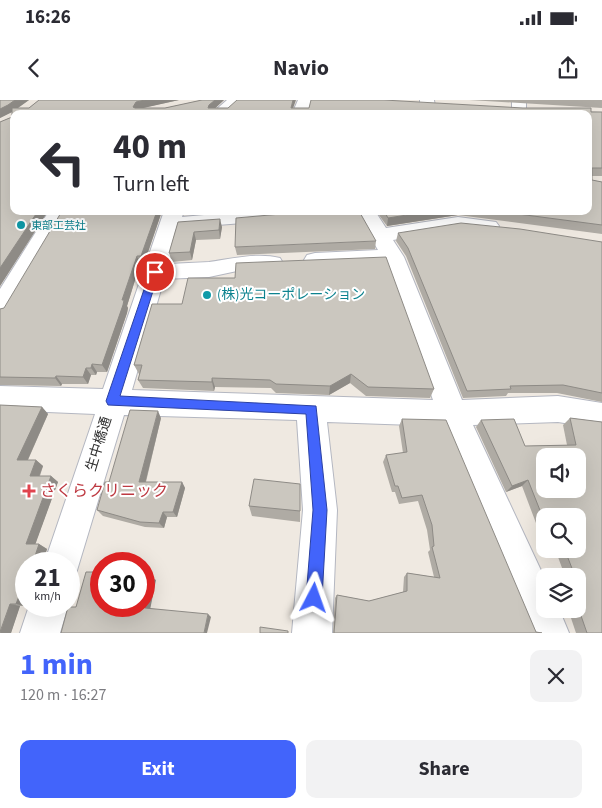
<!DOCTYPE html>
<meta charset="utf-8">
<style>
body{margin:0;font-family:"Source Sans 3","Noto Sans JP",sans-serif;background:#f2f2f3;color:#2b2b33;height:100vh;display:flex;flex-direction:column;font-size:19px;white-space:nowrap}
*{box-sizing:border-box;margin:0}
p{font-size:16px;color:#7c7c81}
.icon{flex:none;width:28px;height:28px;fill:none;stroke:currentColor;stroke-width:2;stroke-linecap:round;stroke-linejoin:round}
.map{position:relative;height:533px;overflow:hidden}
.details{display:flex;flex-direction:column;background:#fff;flex:1}
.details>*{flex:none}
.guide{position:absolute;left:10px;top:10px;width:582px;height:105px;border-radius:10px;box-shadow:0 5px 20px #0002;background:#fff;color:#2b2b33;overflow:hidden}
.fabs{position:absolute;left:536px;top:348px;display:grid;gap:10px}
.fabs a{display:grid;place-items:center;width:50px;height:50px;border-radius:10px;background:#fff;box-shadow:0 5px 20px #0002;font-size:25px}
.speed{position:absolute;left:15px;top:452px;display:flex;gap:10px;font-size:25px;font-weight:700;text-align:center}
.speed>*{display:grid;place-content:center;width:65px;height:65px;border-radius:50%;background:#fff;box-shadow:0 5px 20px #0002;line-height:1}
.speed small{font-size:12px;font-weight:400}
.speed .limit{border:8px solid #d22;background:#fff;color:#111}
.pin{position:absolute;display:grid;place-items:center;width:42px;height:42px;color:#fff;margin:-21px;border:2px solid #fff;border-radius:50%;box-shadow:0 1px 5px #0007}
.me{position:absolute;width:55px;margin:-28px;rotate:4deg;stroke-linejoin:round;filter:drop-shadow(0 0 4px #0008)}
.turn{display:flex;align-items:center;gap:18px;height:105px;padding:0 20px;font-size:22px}
.turn .icon{width:65px;height:65px;stroke-width:2.5}
.turn b{display:block;font-size:35px;line-height:42px}
.round{display:grid;place-items:center;flex:none;width:52px;height:52px;border-radius:10px;background:#f2f2f3}
.overview{display:flex;align-items:center;justify-content:space-between;height:85px;padding:0 20px}
h1{font-size:30px;font-weight:700;line-height:38px;color:#4264fb}
.primary-button{display:flex;gap:10px;margin-top:auto;padding:10px 20px}
.primary-button a{flex:1;height:58px;border-radius:10px;background:#4264fb;color:#fff;font-size:20px;font-weight:700;line-height:58px;text-align:center}
.primary-button a+a{background:#f2f2f3;color:#2b2b33}
.status{display:flex;justify-content:space-between;align-items:center;height:35px;padding:0 25px;background:#fff;direction:ltr}
.status svg{height:14px;fill:currentColor}
header{display:flex;justify-content:space-between;align-items:center;height:65px;padding:0 20px;background:#fff;font-size:22px;font-weight:700}
.map>svg:first-child{display:block}
.lines{fill:none;stroke-linecap:round;stroke-linejoin:round}
.minor-casing{stroke:#b4b7c1;stroke-width:2}
.minor{fill:#fff;fill-rule:evenodd}
.wall{fill:#afaba4}
.shaded-wall{fill:#8e8b86}
.building{fill:#cbc7bf;stroke:#8e8b86;fill-rule:evenodd}
.route{fill:#4264fb;stroke:#2b41a3}
.culture-dot{fill:#0f9aa8;stroke:#fff;stroke-width:2}
.health-dot{fill:#e0444e;stroke:#fff;stroke-width:2}
.labels{text-anchor:middle;dominant-baseline:central;stroke-width:4;stroke-linejoin:round;paint-order:stroke}
.far-culture-label{font-size:11px;fill:#0d838f;stroke:#fff;text-anchor:start}
.culture-label{font-size:14px;fill:#0d838f;stroke:#fff;text-anchor:start}
.street-label{font-size:14px;fill:#2e2e2e;stroke:#fff}
.near-health-label{font-size:16px;fill:#be3a42;stroke:#fff;text-anchor:start}
</style>
<div class="status"><b>16:26</b><svg viewBox="0 0 49 12"><path d="M0 12V9h3v3zM5 12V6h3v6zM10 12V3h3v9zM15 12V0h3v12zM26 1h20v11H26zM47 4h2v5h-2z"/></svg></div>
<header><svg class="icon" aria-label="back" viewBox="0 0 24 24"><path d="M15 5l-7 7 7 7"/></svg>Navio<svg class="icon" aria-label="share" viewBox="0 0 24 24"><path d="M12 15V3M7 8l5-5 5 5M5 13v7h14v-7"/></svg></header>
<div class="map">
<svg width="602" height="533" viewBox="0 0 602 533">
<rect width="100%" height="100%" fill="#efe9e1"/>
<g class="lines">
<defs>
<g id="minor">
<polygon points="227,0 243,0 228,14 211,14"/>
<polygon points="298,0 312,0 308,14 292,14"/>
<polygon points="420,0 434,0 436,14 420,14"/>
<polygon points="512,0 526,0 526,9 524,12 514,12 512,9"/>
<polygon points="49,111 69,111 9,215 0,218 0,189"/>
<path d="M 164,111 L 184,111 L 182,117 L 248,111 L 331,111 L 328,115 L 321,117 L 179,128 L 169,164 C 182,163 195,163 209,162 C 232,159 257,152 280,158 L 283,163 L 280,168 L 272,170 L 237,171 L 209,177 L 164,179 L 132,290 L 433,300 L 385,164 L 315,167 L 307,165 L 304,160 L 307,155 L 315,153 L 378,150 L 355,111 L 375,111 L 386,128 L 458,117 L 496,122 L 499,126 L 496,130 L 489,132 L 458,129 L 393,140 L 404,157 L 462,300 L 558,296 L 602,303 L 602,329 L 558,322 L 473,325 L 545,479 L 545,509 L 559,509 L 569,533 L 529,533 L 443,326 L 327,322 L 337,410 L 332,533 L 292,533 L 303,410 L 297,320 L 124,315 L 75,477 L 69,480 L 69,464 L 44,464 L 95,314 L 0,310 L 0,286 L 103,289 Z"/>
<polygon points="29,506 68,506 60,533 20,533"/>
</g>
</defs>
<use href="#minor" class="minor-casing"/>
<use href="#minor" class="minor"/>
</g>
<g class="wall">
<polygon points="0,0 29,0 18,8 29,8 39,0 179,0 142,8 165,8 202,0 224,0 215,8 523,8 602,12 602,76 592,76 592,80 602,82 602,134 458,115 387,126 376,111 589,111 589,14 14,14 14,111 48,111 0,186 0,22 12,17 12,12 0,18"/>
<polygon points="469,0 602,0 602,8"/>
<polygon points="162,111 144,164 140,164 127,206 128,208 127,213 107,272 97,272 96,275 91,275 88,284 62,284 61,286 0,285 0,209 4,208"/>
<polygon points="184,111 223,111 185,115"/>
<polygon points="178,122 222,127 220,139 196,140 192,160 172,162 169,153"/>
<polygon points="398,133 602,142 602,302 557,293 508,293 506,296 463,298 406,156 396,141"/>
<polygon points="376,141 375,149 237,155 235,147"/>
<polygon points="152,204 434,289 430,298 366,296 350,283 329,295 276,293 271,288 215,287 214,291 143,288 138,280 140,274 139,274 134,265"/>
<polygon points="0,305 42,307 48,314 28,360 36,360 43,366 40,376 51,376 58,382 35,444 39,444 47,449 42,464 26,464 26,504 25,506 20,506 11,533 0,533"/>
<polygon points="161,318 146,382 182,382 185,388 177,417 167,417 164,428 145,427 103,416 97,410 109,382"/>
<polygon points="570,318 602,322 602,533 576,533 568,509 578,509 578,476 565,476 558,457 556,457 554,452 547,453 546,449 578,449 545,416 545,447 522,386 506,392 476,327 481,320 525,346 567,345 563,325"/>
<polygon points="402,319 536,532 542,533 333,533 335,498 337,495 369,501 403,492 404,477 407,473 434,477 428,452 430,450 427,430 418,401 399,404 395,392 392,392 383,362 386,355 403,353 399,326"/>
<polygon points="300,384 300,422 252,416 249,406"/>
</g>
<g class="shaded-wall">
<polygon points="15,0 29,0 12,12 0,18 0,9"/>
<polygon points="145,0 179,0 139,9 135,14 133,7 136,2"/>
<polygon points="215,0 224,0 209,14 209,5"/>
<polygon points="293,0 296,0 291,14 291,8"/>
<polygon points="38,111 48,111 0,186 0,168"/>
<polygon points="157,111 162,111 144,164 141,156"/>
<polygon points="432,111 459,111 458,115 387,126 388,118"/>
<polygon points="220,119 222,127 220,139 219,130"/>
<polygon points="194,132 196,140 192,160 190,152"/>
<polygon points="137,156 140,164 127,206 128,208 127,213 107,272 102,265 122,200"/>
<polygon points="92,264 97,272 96,275 91,268"/>
<polygon points="86,268 91,275 88,284 83,277"/>
<polygon points="351,274 350,283 329,295 330,286"/>
<polygon points="56,276 62,284 61,286 55,278"/>
<polygon points="212,278 215,287 214,291 212,282"/>
<polygon points="42,307 48,314 25,366 17,360"/>
<polygon points="158,311 161,318 144,388 139,382"/>
<polygon points="36,360 43,366 37,382 30,376"/>
<polygon points="51,376 58,382 34,448 26,444"/>
<polygon points="528,380 522,386 506,392 512,386"/>
<polygon points="182,382 185,388 177,417 173,412"/>
<polygon points="163,412 167,417 164,428 159,423"/>
<polygon points="39,444 47,449 42,464 35,464 34,459"/>
<polygon points="151,477 156,480 150,510 145,508"/>
<polygon points="24,483 26,484 26,504 25,506 16,504"/>
<polygon points="10,504 20,506 11,533 0,533"/>
<polygon points="208,514 211,517 207,533 204,533"/>
</g>
<g class="building">
<polygon points="0,0 15,0 8,5 0,9"/>
<polygon points="39,0 145,0 136,2 133,7 135,8 165,8 202,0 215,0 209,5 208,8 228,8 237,0 293,0 291,8 309,8 311,0 384,0 523,8 591,8 591,12 602,12 602,68 592,68 592,80 602,82 602,125 495,111 589,111 589,14 14,14 14,111 38,111 0,168 0,22 12,17 12,8 29,8"/>
<polygon points="62,111 157,111 141,156 137,156 122,200 124,200 123,205 102,265 92,264 91,268 86,268 83,277 56,276 55,278 0,277 0,209 4,208"/>
<polygon points="315,111 359,111 376,141 235,147 236,118"/>
<polygon points="384,111 432,111 388,118"/>
<polygon points="220,119 219,130 194,132 190,152 169,153 178,122"/>
<polygon points="461,123 520,129 602,142 602,293 563,285 510,286 511,289 467,291 408,148 398,133"/>
<polygon points="386,157 434,289 368,287 351,274 330,286 276,284 270,280 212,278 212,282 138,280 142,265 134,265 152,204 182,204 188,178 235,178 236,163"/>
<polygon points="0,305 42,307 17,360 36,360 30,376 51,376 26,444 39,444 34,459 36,462 35,464 26,464 26,483 24,483 16,504 10,504 0,532"/>
<polygon points="130,310 158,311 139,382 182,382 173,412 163,412 159,423 140,422 97,410 105,382 109,382"/>
<path d="M 570,318 L 602,322 L 602,533 L 587,533 L 578,507 L 578,496 L 583,496 L 578,483 L 578,476 L 575,476 L 566,453 L 564,453 L 562,449 L 578,449 L 578,416 L 545,416 L 545,423 L 528,380 L 512,386 L 481,320 L 514,319 L 525,346 L 576,345 ZM 545,356 L 578,356 L 578,389 L 545,389 Z"/>
<polygon points="402,319 446,320 536,532 542,533 334,533 337,495 369,501 407,491 407,473 440,478 432,447 434,446 432,425 422,395 402,398 398,386 395,386 386,355 407,352"/>
<polygon points="254,379 300,384 300,411 249,406"/>
<polygon points="86,472 101,472 101,506 144,506 144,477 151,477 145,508 208,514 204,533 61,533 68,507 76,507"/>
<polygon points="260,527 288,531 288,533 260,533"/>
</g>
<polygon class="route" points="155,168 159,172 120,296 316,306 327,410 322,498 320,504 314,506 308,504 306,498 313,410 306,314 108,305 106,301 150,172"/>
<g class="culture-dot">
<circle cx="21" cy="125" r="5"/>
<circle cx="207" cy="195" r="5"/>
</g>
<path class="health-dot" d="M26.5 383.5h5v5h5v5h-5v5h-5v-5h-5v-5h5z"/>
<g class="labels">
<g class="far-culture-label">
<text x="31" y="125">東部工芸社</text>
</g>
<g class="culture-label">
<text x="217" y="195">(株)光コーポレーション</text>
</g>
<g class="street-label">
<text transform="translate(99 344) rotate(-73)">生中橋通</text>
</g>
<g class="near-health-label">
<text x="40" y="391">さくらクリニック</text>
</g>
</g>
</svg>
<div class="fabs">
<a><svg class="icon" aria-label="sound" viewBox="0 0 24 24"><path d="M4 9h4l5-4v14l-5-4H4zM17 9q2 3 0 6"/></svg></a>
<a><svg class="icon" aria-label="search" viewBox="0 0 24 24"><circle cx="10" cy="10" r="6"/><path d="M15 15l6 6"/></svg></a>
<a><svg class="icon" aria-label="layers" viewBox="0 0 24 24"><path d="M12 4l9 5-9 5-9-5zM3 14l9 5 9-5"/></svg></a>
</div>
<div class="speed"><div>21<small>km/h</small></div><div class="limit">30</div></div>
<div class="pin" style="left:155px;top:172px;background:#d93025"><svg class="icon" aria-label="arrive" viewBox="0 0 24 24"><path d="M6 21V4h12l-3 4 3 4H6"/></svg></div>
<svg class="me" style="left:314px;top:498px" viewBox="-20 -20 40 40"><path d="M0-17L14 15 0 8-14 15z" fill="#4264fb" stroke="#fff" stroke-width="4"/></svg>
<div class="guide">
<div class="turn"><svg class="icon" aria-label="left" viewBox="0 0 24 24"><path d="M17 20v-9H6M10 6l-5 5 5 5"/></svg><div><b>40 m</b>Turn left</div></div>
</div>
</div>
<section class="details">
<div class="overview"><div><h1>1 min</h1><p>120 m · 16:27</p></div><a class="round"><svg class="icon" aria-label="close" viewBox="0 0 24 24"><path d="M6 6l12 12M18 6L6 18"/></svg></a></div>
<div class="primary-button"><a>Exit</a><a>Share</a></div>
</section>
